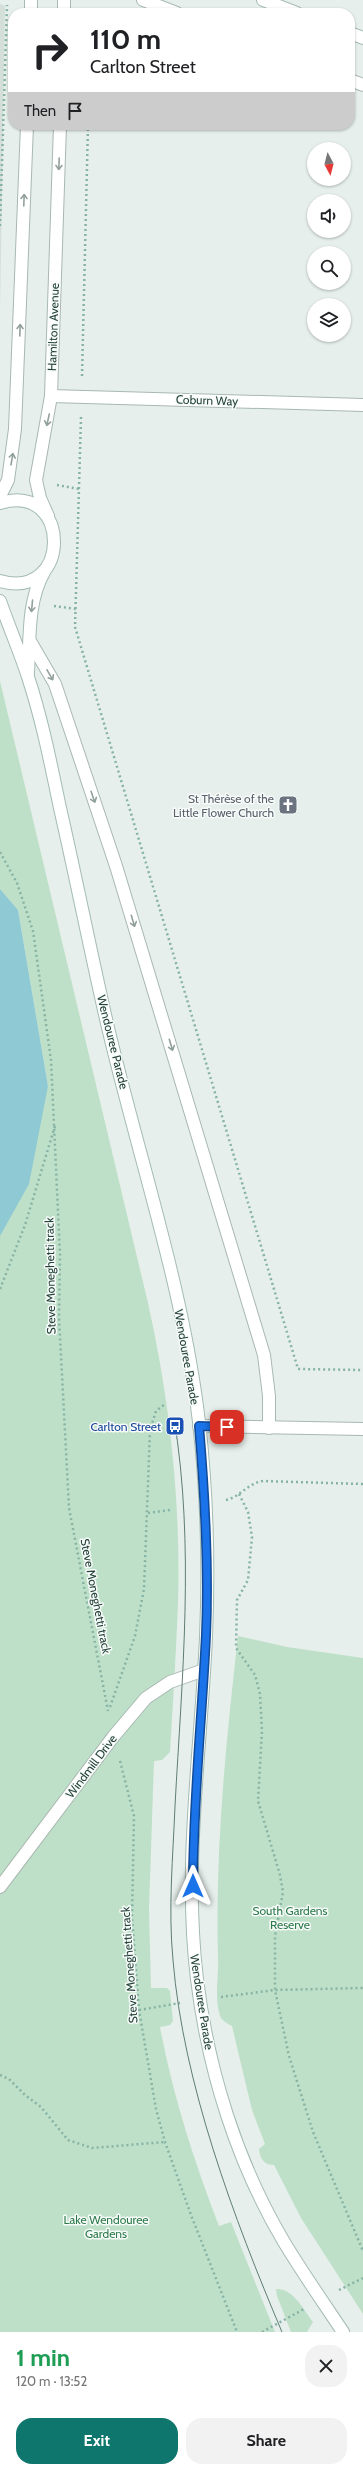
<!DOCTYPE html>
<meta charset="utf-8">
<style>
body{margin:0;font-family:Cabin,sans-serif;background:#f2f2f2;color:#202124;height:100vh;display:flex;flex-direction:column;font-size:15px;white-space:nowrap}
*{box-sizing:border-box;margin:0}
p{font-size:13px;color:#757577}
.icon{flex:none;width:22px;height:22px;fill:none;stroke:currentColor;stroke-width:2;stroke-linecap:round;stroke-linejoin:round}
.map{position:relative;height:2332px;overflow:hidden}
.side{display:flex;flex-direction:column;background:#fff;flex:1}
.side>*{flex:none}
.banner{position:absolute;left:8px;top:8px;width:347px;height:122px;border-radius:16px;box-shadow:0 1px 3px #0004;background:#fff;color:#202124;overflow:hidden}
.needle{width:26px;rotate:173deg}
.controls{position:absolute;left:307px;top:142px;display:grid;gap:8px}
.controls a{display:grid;place-items:center;width:44px;height:44px;border-radius:50%;background:#fff;box-shadow:0 1px 3px #0004;font-size:20px}
.pin{position:absolute;display:grid;place-items:center;width:34px;height:34px;color:#fff;margin:-17px;border-radius:8px;box-shadow:0 2px 6px #0006}
.me{position:absolute;width:44px;margin:-22px;rotate:0deg;stroke-linejoin:round;filter:drop-shadow(0 0 3px #0008)}
.turn{display:flex;align-items:center;gap:14px;height:84px;padding:0 16px;font-size:18px}
.turn .icon{width:52px;height:52px;stroke-width:2.5}
.turn b{display:block;font-size:28px;line-height:34px}
.then{display:flex;align-items:center;height:38px;padding:0 16px;background:#0003;gap:8px;font-size:15px}
.round{display:grid;place-items:center;flex:none;width:42px;height:42px;border-radius:16px;background:#f2f2f2}
.headline{display:flex;align-items:center;justify-content:space-between;height:68px;padding:0 16px}
h1{font-size:24px;font-weight:800;line-height:30px;color:#1e9e55}
.cta{display:flex;gap:8px;margin-top:auto;padding:8px 16px}
.cta a{flex:1;height:46px;border-radius:16px;background:#0f766e;color:#fff;font-size:16px;font-weight:800;line-height:46px;text-align:center}
.cta a+a{background:#f2f2f2;color:#202124}
.map>svg:first-child{display:block}
.built{fill:#d4dfda}
.green{fill:#bfe0c8}
.water{fill:#8ec9d4}
.lines{fill:none;stroke-linecap:round;stroke-linejoin:round}
.lane-casing{stroke:#a8b8b2;stroke-width:14}
.street-casing{stroke:#a8b8b2;stroke-width:14}
.secondary-casing{stroke:#a4bbb3;stroke-width:14}
.path{stroke:#86b3a5;stroke-width:2.5;stroke-dasharray:2 3;stroke-linecap:butt}
.lane{stroke:#fff;stroke-width:12}
.street{stroke:#fff;stroke-width:12}
.secondary{stroke:#fff;stroke-width:12}
.tram{stroke:#5f7d75;stroke-width:1}
.oneway{stroke:#92a09c}
.route-casing{stroke:#114b97;stroke-width:10}
.route{stroke:#1a73e8;stroke-width:7}
.labels{text-anchor:middle;dominant-baseline:central;stroke-width:3;stroke-linejoin:round;paint-order:stroke}
.street-label{font-size:12px;fill:#24423a;stroke:#f7fbf9}
.worship-label{font-size:12px;fill:#5b616d;stroke:#f7fbf9;text-anchor:end}
.transit-label{font-size:12px;fill:#164399;stroke:#f7fbf9;text-anchor:end}
.park-label{font-size:12px;fill:#2d7a4b;stroke:#f7fbf9}
</style>
<div class="map">
<svg width="363" height="2332" viewBox="0 0 363 2332">
<rect width="100%" height="100%" fill="#e6efeb"/>
<polygon class="built" points="0,4 5,6 0,313"/>
<g class="green">
<path d="M 0,681 L 148,1303 C 170,1401 181,1503 178,1604 C 176,1653 173,1703 170,1752 L 162,1760 L 154,1761 L 149,1909 L 151,1988 L 167,1988 L 170,1991 L 173,2021 L 170,2025 L 160,2027 C 173,2096 194,2161 219,2226 L 231,2222 L 275,2332 L 0,2332 L 0,1236 L 48,1086 L 18,910 L 0,889 Z"/>
<path d="M 238,1636 L 287,1647 L 363,1658 L 363,2314 L 301,2218 L 274,2165 C 264,2165 260,2159 259,2149 L 265,2144 L 252,2110 L 232,2026 C 227,2023 222,2021 220,2016 C 214,1996 219,1976 218,1956 C 215,1849 226,1742 238,1636 Z"/>
<path d="M 276,2289 C 293,2288 304,2310 313,2322 L 307,2332 L 291,2332 L 277,2296 Z"/>
</g>
<polygon class="water" points="0,889 18,910 48,1086 29,1184 0,1236"/>
<g class="lines">
<defs>
<g id="lane">
<polyline points="51,396 363,405"/>
<polyline points="30,641 55,684 116,866 264,1355 269,1396 269,1428"/>
<polyline points="0,1887 113,1737 146,1698 170,1682 204,1670"/>
</g>
<g id="street">
<polyline points="143,0 177,13"/>
<polyline points="31,13 31,0"/>
<polyline points="64,13 64,0"/>
<polyline points="350,80 363,85"/>
<polyline points="0,496 8,480 15,429 27,125"/>
<polyline points="48,516 40,498 36,480 51,396 60,125"/>
<polyline points="199,1426 363,1429"/>
</g>
<g id="secondary">
<polyline points="263,0 297,13"/>
<polyline points="350,33 363,38"/>
<path d="M 0,503 C 72,481 72,602 0,581"/>
<path d="M 0,601 C 9,627 20,652 28,677 C 42,719 51,765 60,808 C 76,878 90,949 106,1019 C 137,1153 183,1285 199,1422 C 207,1493 209,1566 206,1637 C 201,1750 183,1866 197,1979 C 208,2070 237,2163 284,2242 C 302,2272 323,2302 343,2332"/>
<path d="M 28,673 C 30,640 27,602 44,572"/>
</g>
</defs>
<use href="#lane" class="lane-casing"/>
<use href="#street" class="street-casing"/>
<use href="#secondary" class="secondary-casing"/>
<g class="path">
<polyline points="0,226 7,5"/>
<polyline points="82,376 88,125"/>
<polyline points="81,417 75,627 298,1369 363,1370"/>
<polyline points="57,485 79,489"/>
<polyline points="54,606 76,609"/>
<polyline points="0,852 17,883 33,931 51,1060 60,1255 59,1318 69,1508 108,1711"/>
<polyline points="0,1289 25,1225 55,1126"/>
<polyline points="239,1494 248,1512 252,1537 248,1580 237,1600 236,1648 255,1675 260,1694 262,1731 258,1801 280,1875 283,1892 275,1936 275,1990 289,2056 313,2132 363,2251"/>
<path d="M 226,1500 C 240,1497 248,1483 263,1481 L 363,1484"/>
<polyline points="148,1513 170,1510"/>
<polyline points="110,1707 135,1636 144,1589 150,1430 156,1411 165,1404"/>
<polyline points="120,1761 134,1816 132,1918 139,2010 156,2109 165,2142 191,2215 237,2332"/>
<polyline points="221,1997 275,1990 363,1988"/>
<polyline points="139,2010 180,2003"/>
<polyline points="0,2075 9,2079 25,2095 41,2107 68,2140 92,2148 165,2142"/>
<polyline points="339,2290 363,2278"/>
<polyline points="262,2332 304,2309"/>
</g>
<use href="#lane" class="lane"/>
<use href="#street" class="street"/>
<use href="#secondary" class="secondary"/>
<path class="tram" d="M 174,1418 C 195,1546 182,1677 175,1806 C 173,1857 168,1909 173,1960 C 183,2083 234,2219 282,2332"/>
</g>
<defs><path id="oneway-shaft" d="M-6 0H5M1.5-3L5.5 0L1.5 3" fill="none" stroke-width="1.6" stroke-linecap="round" stroke-linejoin="round"/></defs>
<g class="oneway">
<use href="#oneway-shaft" transform="translate(59 164) rotate(92)"/>
<use href="#oneway-shaft" transform="translate(24 200) rotate(-88)"/>
<use href="#oneway-shaft" transform="translate(20 330) rotate(-88)"/>
<use href="#oneway-shaft" transform="translate(48 420) rotate(102)"/>
<use href="#oneway-shaft" transform="translate(12 459) rotate(-80)"/>
<use href="#oneway-shaft" transform="translate(32 606) rotate(95)"/>
<use href="#oneway-shaft" transform="translate(50 675) rotate(60)"/>
<use href="#oneway-shaft" transform="translate(93 797) rotate(71)"/>
<use href="#oneway-shaft" transform="translate(133 921) rotate(73)"/>
<use href="#oneway-shaft" transform="translate(171 1045) rotate(73)"/>
</g>
<g class="lines">
<defs>
<path id="route" d="M 193,1886 C 193,1802 202,1718 206,1635 C 209,1565 205,1496 199,1426 L 227,1427"/>
</defs>
<use href="#route" class="route-casing"/>
<use href="#route" class="route"/>
</g>
<defs>
<symbol id="church-square" viewBox="-11 -11 22 22"><rect x="-9" y="-9" width="18" height="18" rx="4" fill="#6b7280" stroke="#f7fbf9"/><path d="M-1.2-6h2.4v3.5h3.3v2.4h-3.3V6h-2.4V-.1h-3.3v-2.4h3.3Z" fill="#fff"/></symbol>
<symbol id="bus-square" viewBox="-11 -11 22 22"><rect x="-9" y="-9" width="18" height="18" rx="4" fill="#1a4fb4" stroke="#f7fbf9"/><path d="M-5-6H5V4H4V6H2V4H-2V6H-4V4H-5ZM-3.5-4V0h7V-4ZM-3.5 1.2v1.5H-2V1.2ZM2 1.2v1.5H3.5V1.2Z" fill="#fff"/></symbol>
</defs>
<g fill-rule="evenodd">
<use href="#church-square" x="277" y="794" width="22" height="22"/>
<use href="#bus-square" x="164" y="1415" width="22" height="22"/>
</g>
<g class="labels">
<g class="street-label">
<text transform="translate(53 327) rotate(-88)">Hamilton Avenue</text>
<text transform="translate(207 400) rotate(2)">Coburn Way</text>
<text transform="translate(113 1042) rotate(76)">Wendouree Parade</text>
<text transform="translate(50 1276) rotate(-91)">Steve Moneghetti track</text>
<text transform="translate(187 1357) rotate(80)">Wendouree Parade</text>
<text transform="translate(96 1596) rotate(79)">Steve Moneghetti track</text>
<text transform="translate(91 1766) rotate(-53)">Windmill Drive</text>
<text transform="translate(129 1965) rotate(-94)">Steve Moneghetti track</text>
<text transform="translate(202 2002) rotate(81)">Wendouree Parade</text>
</g>
<g class="worship-label">
<text x="274" y="798">St Thérèse of the<tspan x="274" dy="14">Little Flower Church</tspan></text>
</g>
<g class="transit-label">
<text x="161" y="1426">Carlton Street</text>
</g>
<g class="park-label">
<text x="290" y="1910">South Gardens<tspan x="290" dy="14">Reserve</tspan></text>
<text x="106" y="2219">Lake Wendouree<tspan x="106" dy="14">Gardens</tspan></text>
</g>
</g>
</svg>
<div class="controls">
<a><svg class="needle" viewBox="-14 -14 28 28"><path d="M0-13l5 13h-10z" fill="#e53935"/><path d="M0 13l5-13h-10z" fill="#757577"/></svg></a>
<a><svg class="icon" aria-label="sound" viewBox="0 0 24 24"><path d="M4 9h4l5-4v14l-5-4H4zM17 9q2 3 0 6"/></svg></a>
<a><svg class="icon" aria-label="search" viewBox="0 0 24 24"><circle cx="10" cy="10" r="6"/><path d="M15 15l6 6"/></svg></a>
<a><svg class="icon" aria-label="layers" viewBox="0 0 24 24"><path d="M12 4l9 5-9 5-9-5zM3 14l9 5 9-5"/></svg></a>
</div>
<div class="pin" style="left:227px;top:1427px;background:#d93025"><svg class="icon" aria-label="arrive" viewBox="0 0 24 24"><path d="M6 21V4h12l-3 4 3 4H6"/></svg></div>
<svg class="me" style="left:193px;top:1886px" viewBox="-20 -20 40 40"><path d="M0-17L14 15 0 8-14 15z" fill="#1a73e8" stroke="#fff" stroke-width="4"/></svg>
<div class="banner">
<div class="turn"><svg class="icon" aria-label="right" viewBox="0 0 24 24"><path d="M7 20v-9h11M14 6l5 5-5 5"/></svg><div><b>110 m</b>Carlton Street</div></div>
<div class="then">Then<svg class="icon" aria-label="arrive" viewBox="0 0 24 24"><path d="M6 21V4h12l-3 4 3 4H6"/></svg></div>
</div>
</div>
<section class="side">
<div class="headline"><div><h1>1 min</h1><p>120 m · 13:52</p></div><a class="round"><svg class="icon" aria-label="close" viewBox="0 0 24 24"><path d="M6 6l12 12M18 6L6 18"/></svg></a></div>
<div class="cta"><a>Exit</a><a>Share</a></div>
</section>
